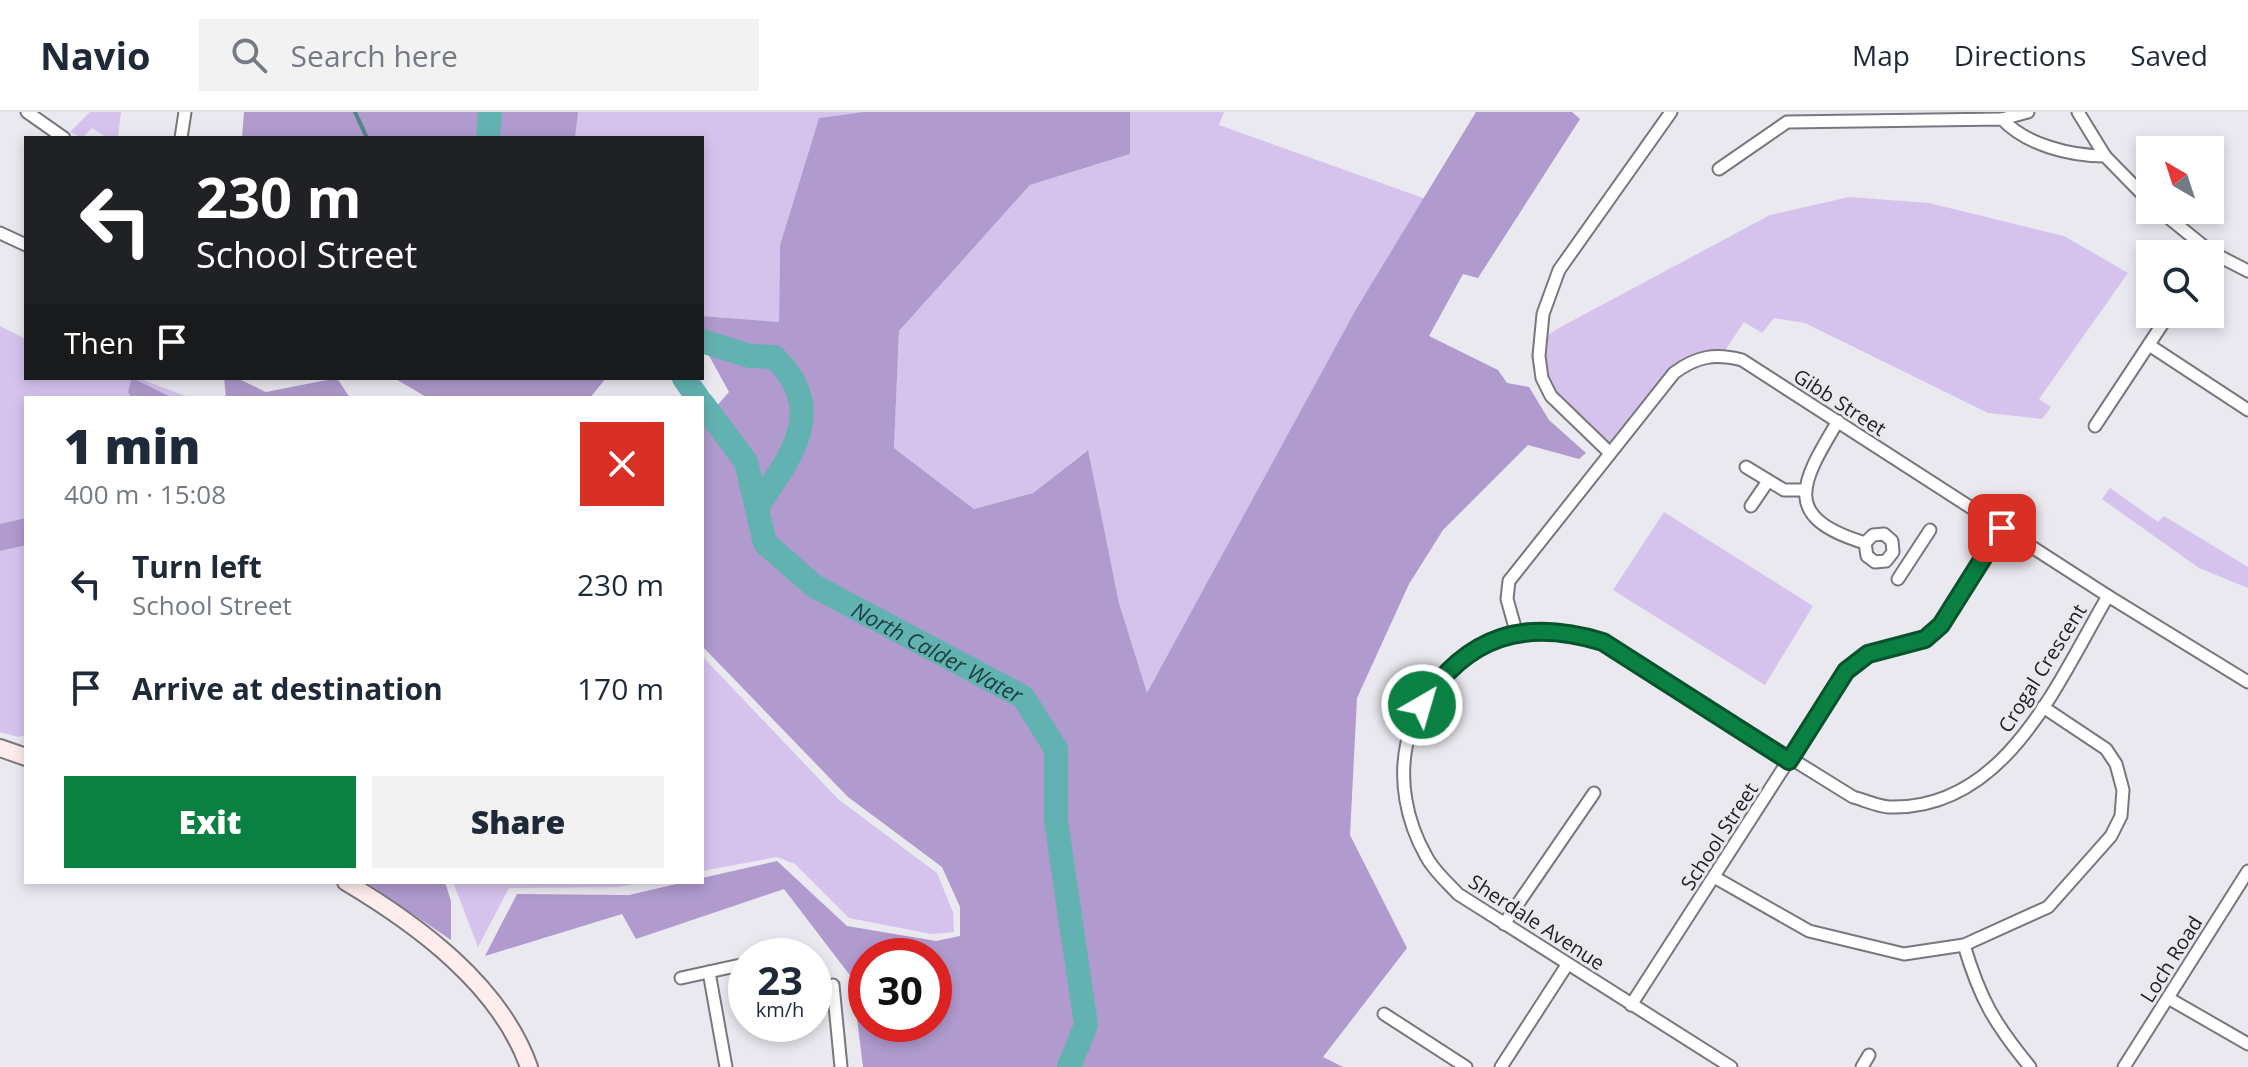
<!DOCTYPE html>
<meta charset="utf-8">
<style>
body{margin:0;font-family:"Open Sans",sans-serif;background:#f2f2f3;color:#1f2937;height:100vh;display:flex;flex-direction:column;font-size:30px;white-space:nowrap}
*{box-sizing:border-box;margin:0}
p{font-size:26px;color:#747a83}
.icon{flex:none;width:44px;height:44px;fill:none;stroke:currentColor;stroke-width:2;stroke-linecap:round;stroke-linejoin:round}
.map{position:relative;flex:1;overflow:hidden}
.sheet{position:absolute;left:24px;top:284px;width:680px;height:488px;display:flex;flex-direction:column;background:#fff;border-radius:0px;box-shadow:0 4px 12px #0003}
.sheet>*{flex:none}
.banner{position:absolute;left:24px;top:24px;width:680px;height:244px;border-radius:0px;box-shadow:0 4px 12px #0003;background:#202124;color:#fff;overflow:hidden}
.needle{width:52px;rotate:321deg}
.fabs{position:absolute;left:2136px;top:24px;display:grid;gap:16px}
.fabs a{display:grid;place-items:center;width:88px;height:88px;border-radius:0px;background:#fff;box-shadow:0 4px 12px #0003;font-size:40px}
.speed{position:absolute;left:728px;top:826px;display:flex;gap:16px;font-size:40px;font-weight:700;text-align:center}
.speed>*{display:grid;place-content:center;width:104px;height:104px;border-radius:50%;background:#fff;box-shadow:0 4px 12px #0003;line-height:1}
.speed small{font-size:20px;font-weight:400}
.speed .limit{border:12px solid #d22;background:#fff;color:#111}
.pin{position:absolute;display:grid;place-items:center;width:68px;height:68px;color:#fff;margin:-34px;border-radius:16px;box-shadow:0 4px 12px #0006}
.me{position:absolute;width:88px;margin:-44px;rotate:38deg;stroke-linejoin:round;filter:drop-shadow(0 0 6px #0008)}
.turn{display:flex;align-items:center;gap:28px;height:168px;padding:0 40px;font-size:36px}
.turn .icon{width:104px;height:104px;stroke-width:2.5}
.turn b{display:block;font-size:56px;line-height:68px}
.then{display:flex;align-items:center;height:76px;padding:0 40px;background:#0003;gap:16px;font-size:30px}
.round{display:grid;place-items:center;flex:none;width:84px;height:84px;border-radius:0px;background:#f2f2f3}
.summary{display:flex;align-items:center;justify-content:space-between;height:136px;padding:0 40px}
h1{font-size:48px;font-weight:800;line-height:60px}
.primary-button{display:flex;gap:16px;margin-top:auto;padding:16px 40px}
.primary-button a{flex:1;height:92px;border-radius:0px;background:#0b8043;color:#fff;font-size:32px;font-weight:800;line-height:92px;text-align:center}
.primary-button a+a{background:#f2f2f3;color:#1f2937}
ul{padding:0;list-style:none}
li{display:flex;align-items:center;gap:24px;height:104px;padding:0 40px}
li div{flex:1}
li b{display:block;font-size:30px}
li em{font-style:normal}
header{display:flex;align-items:center;gap:48px;box-sizing:border-box;height:112px;padding:0 40px;background:#fff;border-bottom:2px solid #e0e1e3}
header strong{font-size:38px}
nav{display:flex;gap:44px;margin-inline-start:auto;font-size:28px}
.search{width:560px;height:72px;background:#f2f2f3;display:flex;align-items:center;gap:20px;box-sizing:border-box;padding:0 28px;border-radius:0px;color:#747a83;font-size:30px}
.map>svg:first-child{display:block}
.green{fill:#d5c3ee}
.forest{fill:#b09ace;fill-rule:evenodd}
.lines{fill:none;stroke-linecap:round;stroke-linejoin:round}
.stream{stroke:#4f8687;stroke-width:4}
.river{stroke:#63b2b2;stroke-width:24}
.street-casing{stroke:#79777d;stroke-width:15}
.secondary-casing{stroke:#79777d;stroke-width:20}
.street{stroke:#fff;stroke-width:11}
.secondary{stroke:#feedec;stroke-width:16}
.route-casing{stroke:#07532c;stroke-width:20}
.route{stroke:#0b8043;stroke-width:14}
.labels{text-anchor:middle;dominant-baseline:central;stroke-width:6;stroke-linejoin:round;paint-order:stroke}
.street-label{font-size:20px;fill:#212023;stroke:#ebe9f0}
.water-label{font-size:22px;font-style:italic;fill:#1b4141;stroke:#ebe9f0}
</style>
<header>
<strong>Navio</strong>
<div class="search"><svg class="icon" aria-label="search" viewBox="0 0 24 24"><circle cx="10" cy="10" r="6"/><path d="M15 15l6 6"/></svg>Search here</div>
<nav><a>Map</a><a>Directions</a><a>Saved</a></nav>
</header>
<div class="map">
<svg width="2248" height="955" viewBox="0 0 2248 955">
<rect width="100%" height="100%" fill="#ebe9f0"/>
<g class="green">
<polygon points="90,0 121,0 118,26 107,26 92,16 82,26 70,20"/>
<polygon points="527,0 864,0 819,6 780,133 779,210 702,204 702,26 540,26"/>
<polygon points="1130,0 1224,0 1219,13 1426,87 1355,199 1147,582 1119,491 1087,338 1033,381 974,397 894,336 899,219 1030,73 1130,42"/>
<polygon points="1849,85 1929,91 2064,124 2128,161 2039,287 2051,295 2042,307 1988,301 1805,211 1774,206 1762,221 1744,210 1724,240 1698,244 1609,336 1553,282 1545,265 1541,228 1557,217 1770,103"/>
<polygon points="0,214 26,227 26,266 138,266 191,286 26,286 26,623 18,625 0,620"/>
<polygon points="2110,376 2158,410 2164,404 2248,455 2248,476 2199,456 2102,387"/>
<polygon points="1664,400 1813,494 1765,573 1613,478"/>
<polygon points="702,544 838,687 937,761 953,800 954,820 931,822 849,806 795,752 777,745 702,759"/>
<polygon points="453,770 644,770 619,775 509,776 478,835"/>
</g>
<g class="forest">
<polygon points="244,0 578,0 575,26 242,26"/>
<path d="M 864,0 L 1130,0 L 1130,42 L 1030,73 L 899,219 L 894,336 L 974,397 L 1033,381 L 1088,338 L 1119,491 L 1147,581 L 1355,199 L 1476,0 L 1572,0 L 1580,7 L 1478,166 L 1463,162 L 1429,224 L 1498,258 L 1507,271 L 1529,275 L 1549,308 L 1586,341 L 1579,347 L 1528,333 L 1443,418 L 1409,472 L 1357,586 L 1350,723 L 1407,836 L 1323,945 L 1343,955 L 863,955 L 852,866 L 784,777 L 636,827 L 622,802 L 485,844 L 517,782 L 629,783 L 685,770 L 702,770 L 702,766 L 777,749 L 847,814 L 936,829 L 960,824 L 960,795 L 942,755 L 848,685 L 702,534 L 702,311 L 729,280 L 702,231 L 702,204 L 779,210 L 780,133 L 819,6 ZM 934,844 L 934,912 L 866,912 L 866,844 Z"/>
<polygon points="132,266 171,285 132,286 128,280"/>
<polygon points="224,266 237,266 266,280 337,266 350,286 226,286"/>
<polygon points="394,266 606,266 590,286 428,286"/>
<polygon points="26,406 26,433 0,439 0,412"/>
<polygon points="366,770 445,770 451,789 451,828"/>
</g>
<g class="lines">
<polyline class="stream" points="355,0 367,26"/>
<g class="river">
<polyline points="488,26 490,0"/>
<path d="M 702,229 L 750,244 L 774,245 C 829,298 791,344 757,395"/>
<polyline points="684,266 698,286"/>
<path id="s1" d="M 702,291 L 746,350 L 765,431 L 814,474 L 1023,585 L 1056,637 L 1056,709 L 1086,913 L 1069,955"/>
</g>
<defs>
<g id="street">
<polyline points="27,0 64,26"/>
<polyline points="2078,0 2105,44"/>
<polyline points="2002,7 2028,0"/>
<polyline points="181,26 185,0"/>
<path d="M 1719,57 L 1787,10 L 2002,7 C 2026,33 2071,44 2105,44 L 2150,90"/>
<polyline points="2159,98 2211,140 2248,159"/>
<polyline points="0,121 26,133"/>
<polyline points="2149,233 2248,298"/>
<path d="M 1838,309 C 1801,371 1780,405 1865,431 L 1873,423 L 1884,422 L 1892,429 L 1893,440 L 1886,449 L 1875,450 L 1867,444 L 1865,431"/>
<polyline points="2095,314 2169,202"/>
<polyline points="1610,341 1551,284 1542,266 1539,244 1543,202 1559,158 1671,0"/>
<polyline points="1746,355 1784,378 1803,378"/>
<polyline points="1751,394 1768,369"/>
<polyline points="1898,467 1930,418"/>
<path d="M 1516,519 L 1507,487 L 1509,469 L 1674,261 C 1697,244 1715,241 1742,248 L 2108,484 L 2248,570"/>
<polyline points="1714,765 1809,819 1904,842 1964,833 2048,795 2111,724 2121,704 2123,678 2116,652 2106,637 2043,595"/>
<polyline points="1504,812 1594,681"/>
<path d="M 1964,833 C 1980,887 1994,911 2030,955"/>
<polyline points="709,860 726,955"/>
<polyline points="681,866 745,852"/>
<polyline points="833,873 841,955"/>
<polyline points="2168,886 2248,932"/>
<polyline points="1631,893 1846,559 1868,542 1925,527 1941,513 2002,416"/>
<polyline points="1384,902 1466,955"/>
<polyline points="1501,955 1567,853"/>
<path d="M 1731,955 L 1458,782 C 1447,770 1433,758 1426,744 C 1385,671 1400,584 1474,540 C 1487,533 1503,521 1518,519 C 1546,514 1576,521 1603,530 L 1853,685 C 1864,688 1877,694 1889,695 C 2006,699 2058,569 2108,484"/>
<polyline points="1862,955 1869,943"/>
<polyline points="2124,955 2248,759"/>
</g>
<g id="secondary">
<polyline points="0,636 26,645"/>
<path d="M 346,770 C 418,813 500,873 529,955"/>
</g>
</defs>
<use href="#street" class="street-casing"/>
<use href="#secondary" class="secondary-casing"/>
<use href="#street" class="street"/>
<use href="#secondary" class="secondary"/>
</g>
<g class="lines">
<defs>
<path id="route" d="M 1422,593 C 1467,523 1525,506 1603,530 L 1789,649 L 1846,559 L 1868,542 L 1925,527 L 1941,513 L 2002,416"/>
</defs>
<use href="#route" class="route-casing"/>
<use href="#route" class="route"/>
</g>
<g class="labels">
<g class="street-label">
<text transform="translate(1840 290) rotate(33)">Gibb Street</text>
<text transform="translate(2042 556) rotate(-58)">Crogal Crescent</text>
<text transform="translate(1719 724) rotate(-57)">School Street</text>
<text transform="translate(1537 810) rotate(33)">Sherdale Avenue</text>
<text transform="translate(2171 847) rotate(-58)">Loch Road</text>
</g>
<g class="water-label">
<text stroke="none"><textPath href="#s1" startOffset="362">North Calder Water</textPath></text>
</g>
</g>
</svg>
<div class="fabs">
<a><svg class="needle" viewBox="-14 -14 28 28"><path d="M0-13l5 13h-10z" fill="#e53935"/><path d="M0 13l5-13h-10z" fill="#747a83"/></svg></a>
<a><svg class="icon" aria-label="search" viewBox="0 0 24 24"><circle cx="10" cy="10" r="6"/><path d="M15 15l6 6"/></svg></a>
</div>
<div class="speed"><div>23<small>km/h</small></div><div class="limit">30</div></div>
<div class="pin" style="left:2002px;top:416px;background:#d93025"><svg class="icon" aria-label="arrive" viewBox="0 0 24 24"><path d="M6 21V4h12l-3 4 3 4H6"/></svg></div>
<svg class="me" style="left:1422px;top:593px" viewBox="-20 -20 40 40"><circle r="17" fill="#0b8043" stroke="#fff" stroke-width="3"/><path d="M0-11L8 9 0 5-8 9z" fill="#fff"/></svg>
<div class="banner">
<div class="turn"><svg class="icon" aria-label="left" viewBox="0 0 24 24"><path d="M17 20v-9H6M10 6l-5 5 5 5"/></svg><div><b>230 m</b>School Street</div></div>
<div class="then">Then<svg class="icon" aria-label="arrive" viewBox="0 0 24 24"><path d="M6 21V4h12l-3 4 3 4H6"/></svg></div>
</div>
<section class="sheet">
<div class="summary"><div><h1>1 min</h1><p>400 m · 15:08</p></div><a class="round" style="background:#d93025;color:#fff"><svg class="icon" aria-label="close" viewBox="0 0 24 24"><path d="M6 6l12 12M18 6L6 18"/></svg></a></div>
<ul>
<li><svg class="icon" aria-label="left" viewBox="0 0 24 24"><path d="M17 20v-9H6M10 6l-5 5 5 5"/></svg><div><b>Turn left</b><p>School Street</p></div><em>230 m</em></li>
<li><svg class="icon" aria-label="arrive" viewBox="0 0 24 24"><path d="M6 21V4h12l-3 4 3 4H6"/></svg><div><b>Arrive at destination</b></div><em>170 m</em></li>
</ul>
<div class="primary-button"><a>Exit</a><a>Share</a></div>
</section>
</div>
